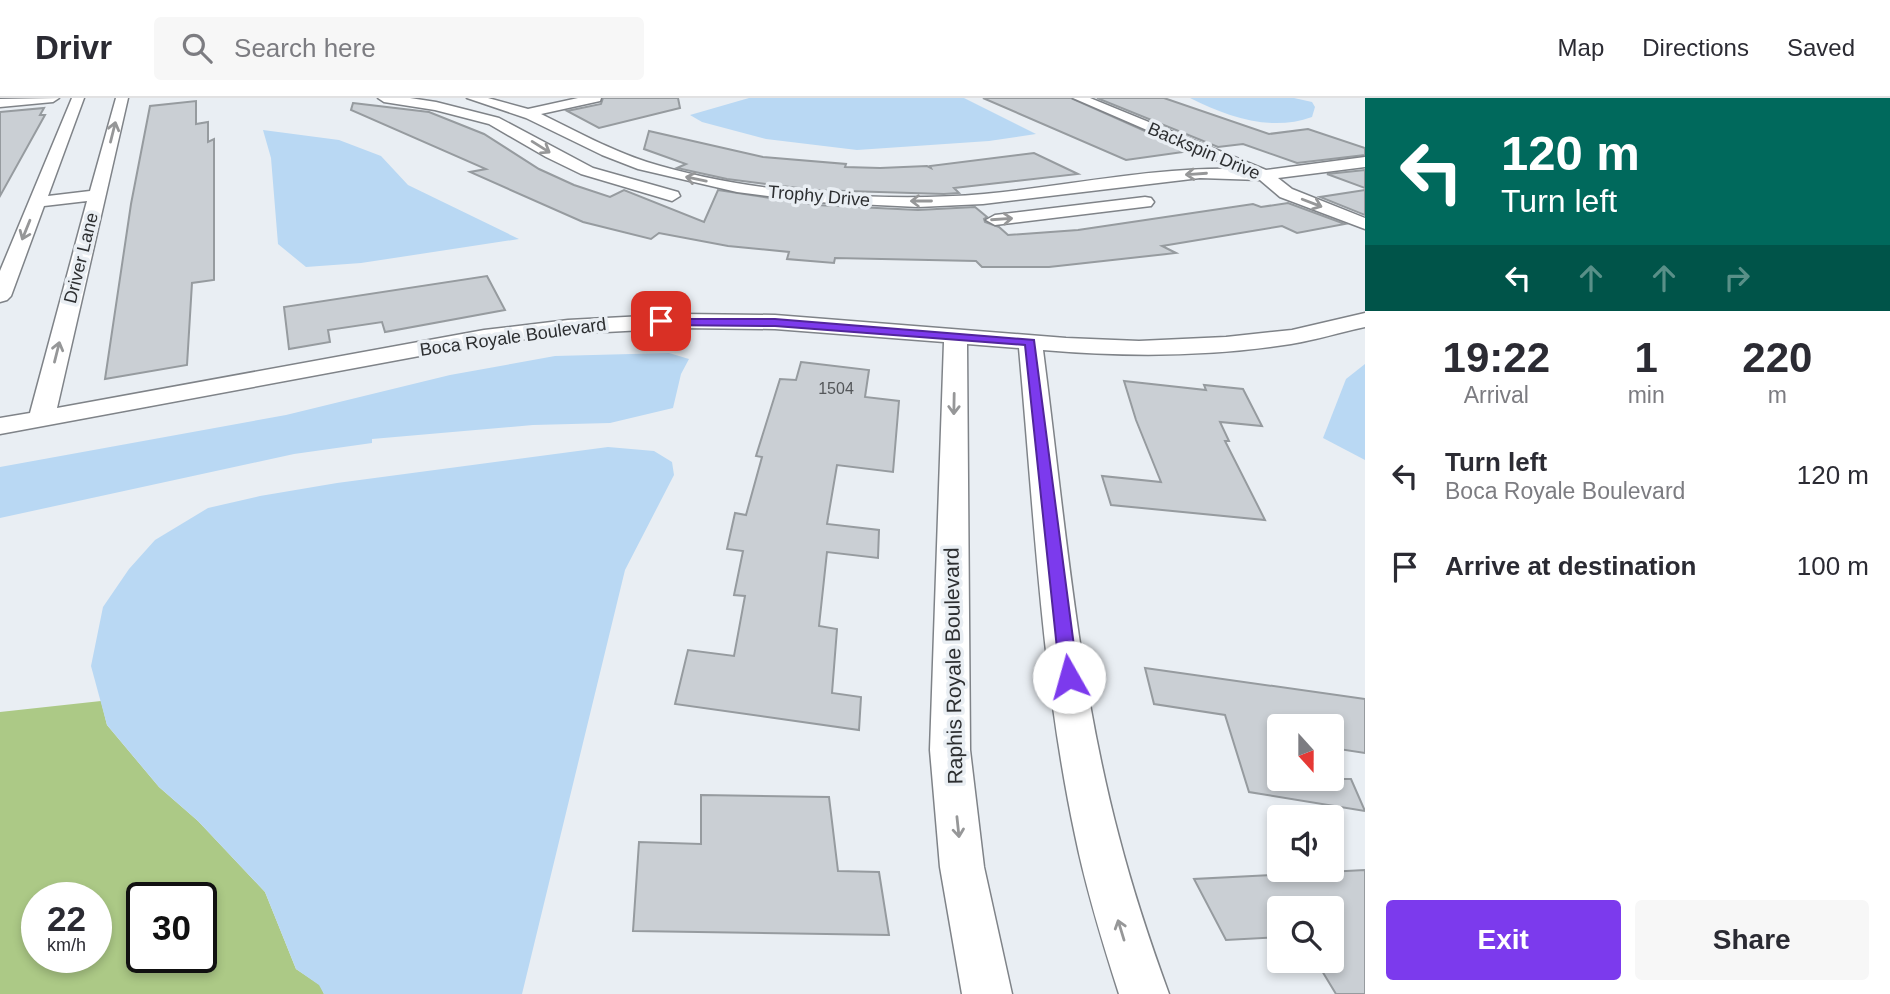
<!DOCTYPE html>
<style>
body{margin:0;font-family:Helvetica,sans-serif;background:#f7f7f7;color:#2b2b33;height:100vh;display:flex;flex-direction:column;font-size:26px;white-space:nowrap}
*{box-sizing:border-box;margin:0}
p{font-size:23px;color:#7c7c81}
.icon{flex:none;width:38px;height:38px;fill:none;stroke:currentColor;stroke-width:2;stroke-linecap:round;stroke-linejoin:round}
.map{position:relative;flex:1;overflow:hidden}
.side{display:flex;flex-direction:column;background:#fff;width:525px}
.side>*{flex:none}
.top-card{background:#00695c;color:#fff;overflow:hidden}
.needle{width:46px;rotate:159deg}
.fabs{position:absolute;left:1267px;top:616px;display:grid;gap:14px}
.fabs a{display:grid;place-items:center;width:77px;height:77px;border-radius:7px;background:#fff;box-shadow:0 4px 10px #0003;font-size:35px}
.speed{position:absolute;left:21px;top:784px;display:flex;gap:14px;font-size:35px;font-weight:700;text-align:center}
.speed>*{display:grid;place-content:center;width:91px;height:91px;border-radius:50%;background:#fff;box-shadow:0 4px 10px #0003;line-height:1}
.speed small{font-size:18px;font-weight:400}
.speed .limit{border:4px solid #111;border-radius:10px;background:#fff;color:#111}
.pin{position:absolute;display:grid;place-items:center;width:60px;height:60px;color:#fff;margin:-30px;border-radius:14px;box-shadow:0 4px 10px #0006}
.me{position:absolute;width:77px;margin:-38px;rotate:353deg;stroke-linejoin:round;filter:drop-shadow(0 0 5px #0008)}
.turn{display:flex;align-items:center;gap:24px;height:147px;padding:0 21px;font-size:32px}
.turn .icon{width:91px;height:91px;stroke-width:2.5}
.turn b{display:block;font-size:49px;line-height:60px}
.lanes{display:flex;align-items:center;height:66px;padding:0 21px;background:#0003;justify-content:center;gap:35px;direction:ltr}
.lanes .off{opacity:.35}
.eta{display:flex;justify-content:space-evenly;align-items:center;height:119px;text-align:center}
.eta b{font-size:42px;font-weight:700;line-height:49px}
.action{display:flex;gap:14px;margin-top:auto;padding:14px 21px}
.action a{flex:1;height:80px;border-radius:7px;background:#7c3aed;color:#fff;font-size:28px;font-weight:700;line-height:80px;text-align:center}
.action a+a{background:#f7f7f7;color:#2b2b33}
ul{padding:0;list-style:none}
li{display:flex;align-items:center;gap:21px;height:91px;padding:0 21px}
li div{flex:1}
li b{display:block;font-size:26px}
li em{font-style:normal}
header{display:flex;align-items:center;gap:42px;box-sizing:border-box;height:98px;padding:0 35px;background:#fff;border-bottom:2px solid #e1e1e2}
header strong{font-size:33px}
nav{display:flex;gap:38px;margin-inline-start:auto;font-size:24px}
.search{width:490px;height:63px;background:#f7f7f7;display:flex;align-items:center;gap:18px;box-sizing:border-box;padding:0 24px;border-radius:7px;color:#7c7c81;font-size:26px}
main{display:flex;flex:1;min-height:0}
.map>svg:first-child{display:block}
.green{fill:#acc986;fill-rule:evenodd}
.water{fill:#b9d8f3}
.building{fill:#cacfd4;stroke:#969b9f;stroke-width:2}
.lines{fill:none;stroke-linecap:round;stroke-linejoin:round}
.street-casing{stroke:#7f8388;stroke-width:3}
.street{fill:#fff;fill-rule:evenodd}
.oneway{stroke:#969798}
.route{fill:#7c3aed;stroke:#51269a;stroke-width:2}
.labels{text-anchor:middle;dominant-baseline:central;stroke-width:7;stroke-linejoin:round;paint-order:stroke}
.far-number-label{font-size:16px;fill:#54575a}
.far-street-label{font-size:18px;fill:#2d2f31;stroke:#e9eef3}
.street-label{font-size:21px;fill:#2d2f31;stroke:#e9eef3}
</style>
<header>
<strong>Drivr</strong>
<div class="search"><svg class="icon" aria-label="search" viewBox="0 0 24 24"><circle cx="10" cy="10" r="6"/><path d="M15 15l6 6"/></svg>Search here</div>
<nav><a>Map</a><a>Directions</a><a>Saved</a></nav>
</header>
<main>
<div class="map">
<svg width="1365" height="896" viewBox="0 0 1365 896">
<rect width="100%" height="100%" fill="#e9eef3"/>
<path class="green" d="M 101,603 L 107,627 L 159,689 L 198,723 L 265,794 L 296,871 L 320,887 L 324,896 L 0,896 L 0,614 ZM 37,800 L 96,800 L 96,859 L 37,859 ZM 142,800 L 201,800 L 201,859 L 142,859 Z"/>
<g class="water">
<polygon points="749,0 964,0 1036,36 989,43 857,52 766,41 702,24 690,17"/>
<path d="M 1190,0 L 1294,0 L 1312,4 L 1315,9 L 1312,19 C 1271,34 1228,19 1190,0 Z"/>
<polygon points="263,32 339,42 381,58 408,87 519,141 361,165 306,169 278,146 271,60"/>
<polygon points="669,255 689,261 681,276 673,310 610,325 533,327 372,341 372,345 294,356 0,420 0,369 286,317 450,277 555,258"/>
<polygon points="1365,266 1365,362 1323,340 1346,281"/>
<polygon points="608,349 654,353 672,364 674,377 625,472 522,896 324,896 319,887 296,871 265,794 198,723 159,689 107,627 91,568 103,509 129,471 155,442 208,410 260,398 337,385"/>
</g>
<g class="building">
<polygon points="603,0 678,0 680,10 599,30 567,13 601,6"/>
<polygon points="983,0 1071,0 1190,53 1126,62"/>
<polygon points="1097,0 1164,0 1269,36 1308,31 1365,50 1365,57 1297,65 1243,46 1218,49"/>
<polygon points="196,3 196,26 208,24 208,44 214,41 214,182 192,185 187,267 105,281 131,106 150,8"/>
<polygon points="353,5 429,14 484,36 539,71 574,87 610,99 624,92 704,124 718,92 816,107 918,112 975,109 987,119 984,121 985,124 999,129 1008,137 1078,132 1253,106 1261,109 1288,105 1345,126 1297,135 1282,128 1162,148 1176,155 1049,169 982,169 976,163 835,160 834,165 787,161 789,154 728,148 659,135 651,141 583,124 470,74 486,71 351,12"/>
<polygon points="44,10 40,17 45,17 0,98 0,14"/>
<polygon points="649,33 763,59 846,66 845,69 880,70 927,68 931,70 930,68 1034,55 1078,76 954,90 959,95 944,96 814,92 727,81 677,70 686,66 644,51"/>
<polygon points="1365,72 1365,90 1327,76"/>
<polygon points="1365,92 1365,117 1320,99"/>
<polygon points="487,178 505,212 385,234 382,224 328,232 330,244 289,251 284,209"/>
<polygon points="801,264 869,272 865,299 899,303 893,374 837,367 827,426 879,432 878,460 827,454 819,528 837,531 832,595 861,599 859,632 675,606 688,552 734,558 745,498 734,497 743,453 727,451 735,415 746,417 762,359 756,358 780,281 796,282"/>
<polygon points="1124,283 1206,292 1204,287 1243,291 1262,328 1220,324 1229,343 1225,343 1265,422 1111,407 1102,378 1161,384 1136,322"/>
<polygon points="1145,570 1365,601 1365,655 1332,650 1332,628 1279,628 1279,681 1351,681 1365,713 1249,694 1225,617 1154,606"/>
<polygon points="701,697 829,699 838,773 879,774 889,837 633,833 639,744 701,746"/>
<polygon points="1365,772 1365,896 1336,896 1316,863 1332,863 1332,810 1279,810 1279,839 1226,842 1194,781"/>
</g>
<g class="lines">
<defs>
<g id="street">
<polygon points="59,0 53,4 0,9 0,1"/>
<path d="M 72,0 L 84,0 L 48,98 L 90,93 L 116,0 L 128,0 L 57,310 L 484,232 L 568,222 L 682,216 L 775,217 L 1066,240 L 1139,243 L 1226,239 L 1292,232 L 1365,215 L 1365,229 C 1341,234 1316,242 1291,246 C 1210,259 1125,259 1043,252 C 1064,414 1077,581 1119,739 C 1133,793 1150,844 1169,896 L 1119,896 C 1102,843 1086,791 1075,737 C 1041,577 1034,413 1019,250 L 967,246 L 970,652 L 984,769 L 1012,896 L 962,896 L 940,769 L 930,652 L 944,244 L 775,231 L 682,230 L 568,236 L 484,246 L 0,336 L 0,320 L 30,315 L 87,103 L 44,108 L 11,198 L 7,202 L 0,204 L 0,173 Z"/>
<polygon points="378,0 410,0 436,4 499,20 593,70 678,94 680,98 672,103 581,76 546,59 489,26 435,12 384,4"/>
<path d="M 467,0 L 488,0 L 528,11 L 578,0 L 601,0 L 600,3 L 541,16 C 576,33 610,52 647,64 C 746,95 881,105 984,96 C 1068,88 1152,69 1237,71 L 1073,0 L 1090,0 L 1266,72 L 1365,59 L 1365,69 L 1278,80 L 1292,91 L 1365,120 L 1365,131 L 1280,99 L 1260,82 L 1200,80 L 983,106 L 918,109 L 816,104 L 737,94 L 638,71 L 602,57 L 526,20 Z"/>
<polygon points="1145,99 1151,100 1154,104 1151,108 995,127 986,122 995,117"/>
</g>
</defs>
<use href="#street" class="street-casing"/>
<use href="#street" class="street"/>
</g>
<defs><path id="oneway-shaft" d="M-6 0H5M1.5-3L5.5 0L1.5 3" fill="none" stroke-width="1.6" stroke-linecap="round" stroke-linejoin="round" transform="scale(1.75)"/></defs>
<g class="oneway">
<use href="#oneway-shaft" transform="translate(113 34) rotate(-76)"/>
<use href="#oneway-shaft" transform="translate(541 49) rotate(32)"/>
<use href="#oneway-shaft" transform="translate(1196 76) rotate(176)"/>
<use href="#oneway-shaft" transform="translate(696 81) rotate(-168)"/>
<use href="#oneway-shaft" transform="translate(921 103) rotate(180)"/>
<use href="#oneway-shaft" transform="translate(1312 105) rotate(21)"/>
<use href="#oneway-shaft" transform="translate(1002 121) rotate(-4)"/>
<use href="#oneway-shaft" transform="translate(26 132) rotate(112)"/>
<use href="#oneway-shaft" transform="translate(57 254) rotate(-76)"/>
<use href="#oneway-shaft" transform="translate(954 306) rotate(91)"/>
<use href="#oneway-shaft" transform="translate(958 729) rotate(84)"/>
<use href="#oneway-shaft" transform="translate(1121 832) rotate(-107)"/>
</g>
<polygon class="route" points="657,221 775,221 1034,242 1078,579 1076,585 1069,587 1062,585 1060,579 1025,247 775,228 661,227 656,223"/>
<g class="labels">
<g class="far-number-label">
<text x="836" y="290">1504</text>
</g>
<g class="far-street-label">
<text transform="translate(1204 53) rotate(23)">Backspin Drive</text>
<text transform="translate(819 98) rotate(5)">Trophy Drive</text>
<text transform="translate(81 160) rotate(-76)">Driver Lane</text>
<text transform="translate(513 239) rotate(-8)">Boca Royale Boulevard</text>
</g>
<g class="street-label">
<text transform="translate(953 568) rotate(-91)">Raphis Royale Boulevard</text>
</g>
</g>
</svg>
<div class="fabs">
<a><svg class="needle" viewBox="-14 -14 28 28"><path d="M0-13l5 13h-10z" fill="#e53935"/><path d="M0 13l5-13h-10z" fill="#7c7c81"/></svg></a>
<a><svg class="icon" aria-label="sound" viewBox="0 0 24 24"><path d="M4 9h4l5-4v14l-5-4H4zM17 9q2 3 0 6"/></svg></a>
<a><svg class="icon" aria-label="search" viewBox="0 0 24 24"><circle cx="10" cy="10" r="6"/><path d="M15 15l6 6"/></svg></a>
</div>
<div class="speed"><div>22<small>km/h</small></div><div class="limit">30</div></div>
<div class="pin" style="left:661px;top:223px;background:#d93025"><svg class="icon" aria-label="arrive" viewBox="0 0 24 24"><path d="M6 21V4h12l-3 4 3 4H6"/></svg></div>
<svg class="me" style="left:1069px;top:579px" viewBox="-20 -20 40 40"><circle r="19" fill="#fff"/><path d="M0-13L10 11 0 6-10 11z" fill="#7c3aed"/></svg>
</div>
<section class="side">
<div class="top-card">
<div class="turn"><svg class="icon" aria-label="left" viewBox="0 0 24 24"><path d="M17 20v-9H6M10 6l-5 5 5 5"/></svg><div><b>120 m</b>Turn left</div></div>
<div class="lanes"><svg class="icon" aria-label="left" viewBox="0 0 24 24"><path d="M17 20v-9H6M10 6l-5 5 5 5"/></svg><svg class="icon off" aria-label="ahead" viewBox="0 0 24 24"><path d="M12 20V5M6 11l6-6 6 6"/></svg><svg class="icon off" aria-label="ahead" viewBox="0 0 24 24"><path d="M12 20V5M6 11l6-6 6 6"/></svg><svg class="icon off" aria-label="right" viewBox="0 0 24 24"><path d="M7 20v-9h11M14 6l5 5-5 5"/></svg></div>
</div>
<div class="eta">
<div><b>19:22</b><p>Arrival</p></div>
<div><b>1</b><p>min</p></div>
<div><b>220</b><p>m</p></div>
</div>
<ul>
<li><svg class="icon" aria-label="left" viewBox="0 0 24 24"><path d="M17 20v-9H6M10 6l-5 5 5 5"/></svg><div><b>Turn left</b><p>Boca Royale Boulevard</p></div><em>120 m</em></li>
<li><svg class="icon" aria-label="arrive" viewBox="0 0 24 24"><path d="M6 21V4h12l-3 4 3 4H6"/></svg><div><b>Arrive at destination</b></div><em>100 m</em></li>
</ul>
<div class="action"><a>Exit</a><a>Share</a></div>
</section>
</main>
